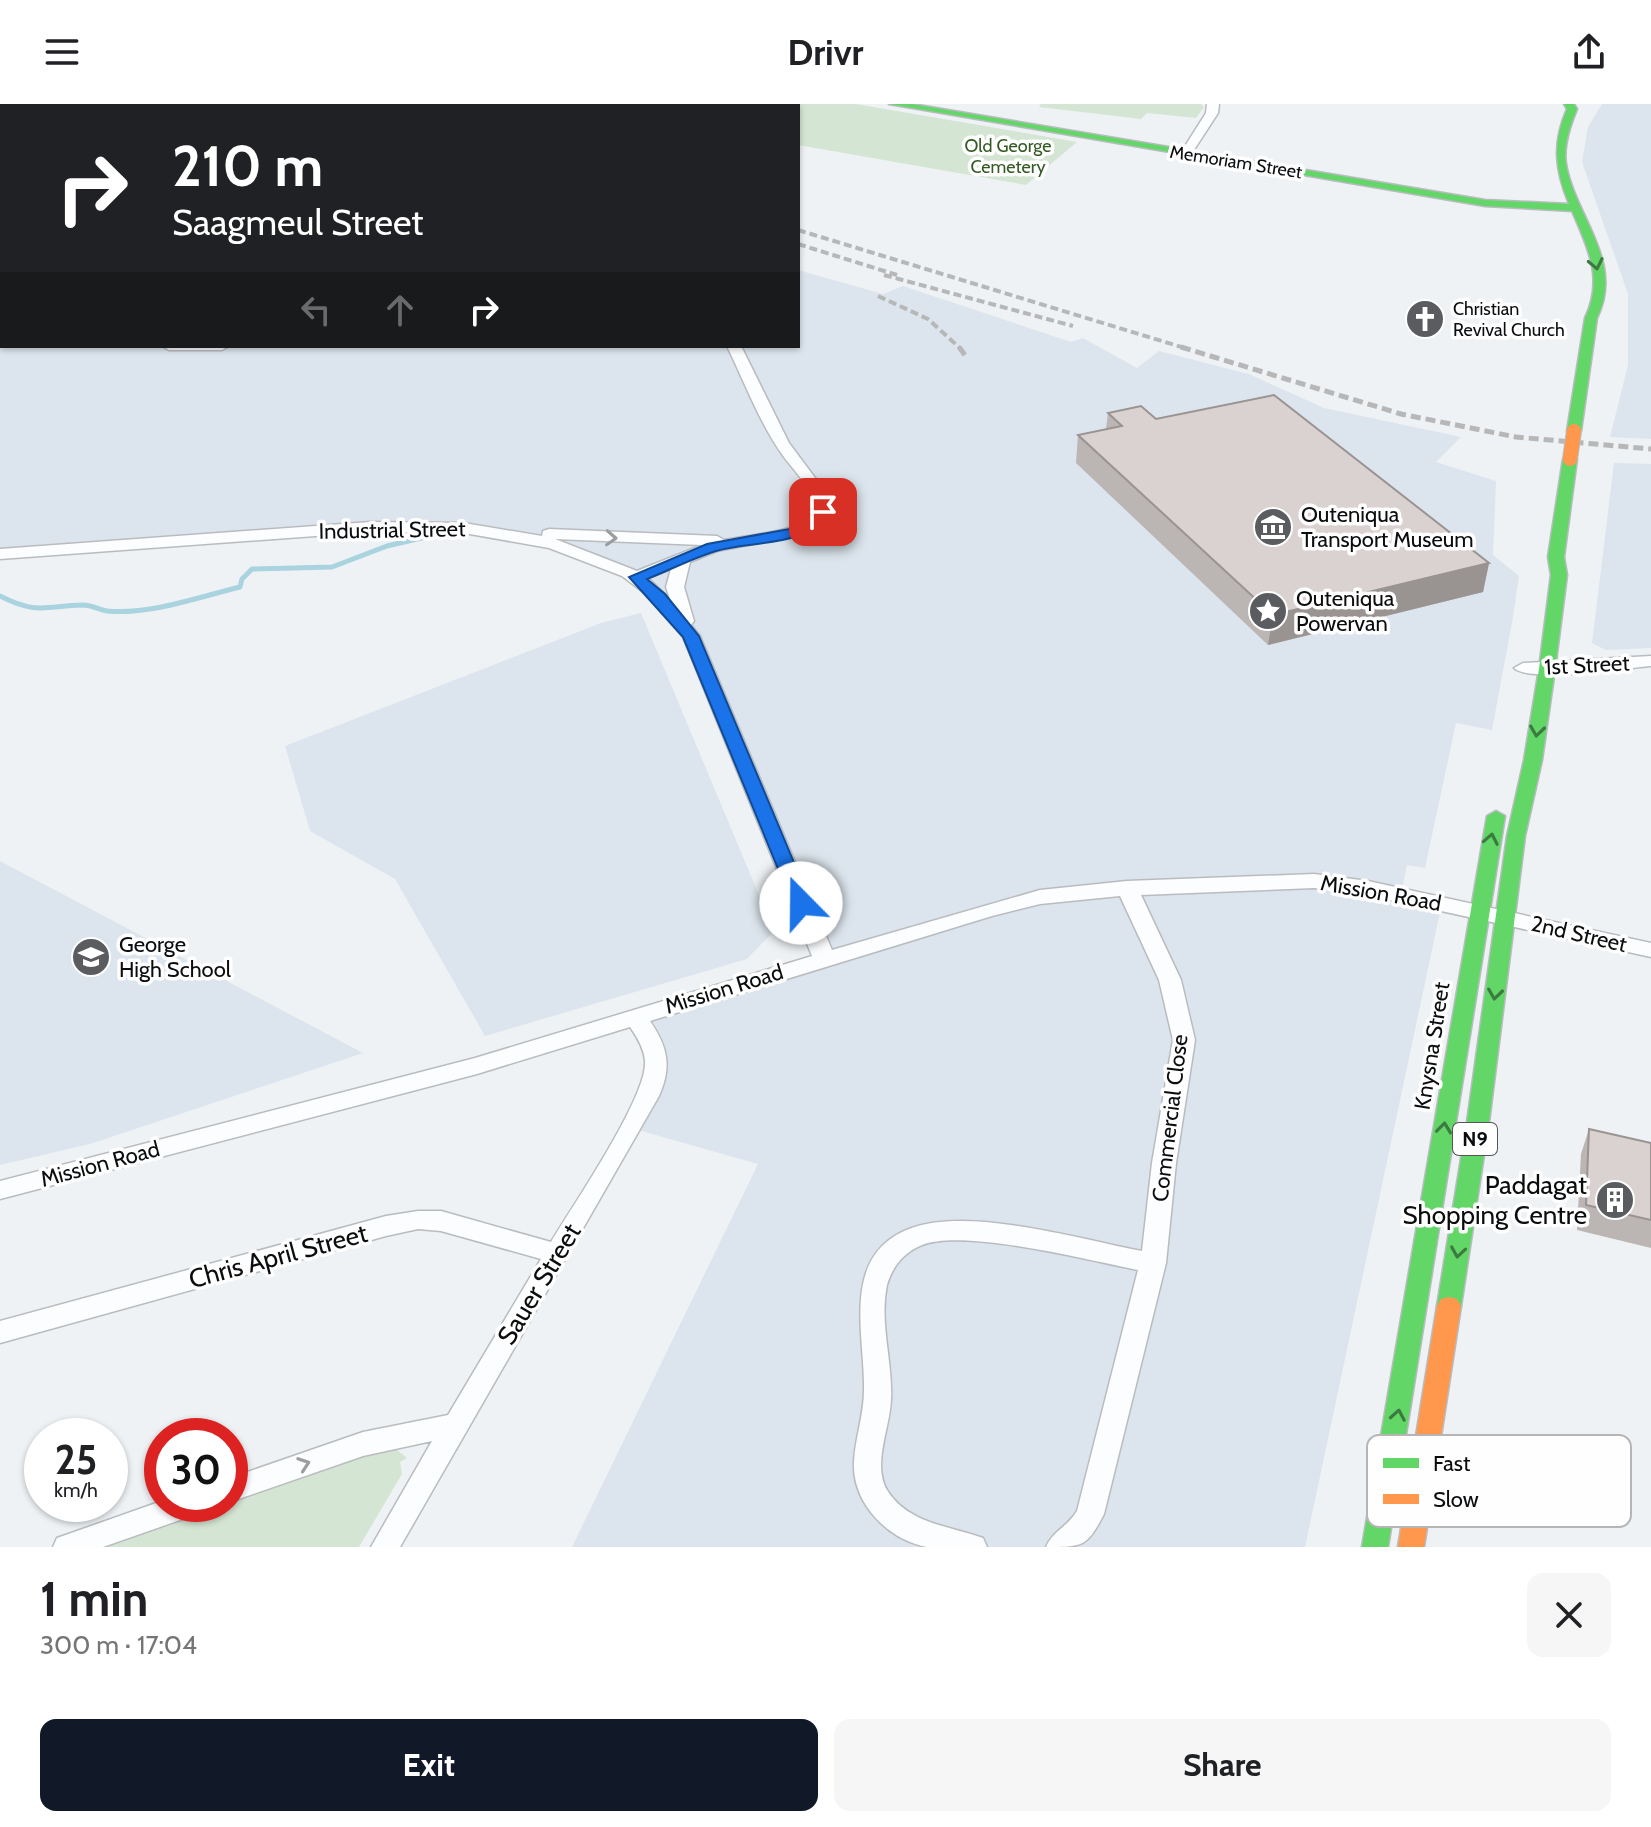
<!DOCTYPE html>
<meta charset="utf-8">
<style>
body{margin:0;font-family:Cabin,sans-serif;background:#f6f6f6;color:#202124;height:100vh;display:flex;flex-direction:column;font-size:30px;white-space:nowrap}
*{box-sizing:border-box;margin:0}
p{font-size:26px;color:#757577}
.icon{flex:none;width:44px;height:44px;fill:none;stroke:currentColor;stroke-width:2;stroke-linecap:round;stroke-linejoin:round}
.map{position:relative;height:1443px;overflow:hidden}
.sheet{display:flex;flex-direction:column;background:#fff;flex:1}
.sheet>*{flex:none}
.banner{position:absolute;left:0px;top:0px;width:800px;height:244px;box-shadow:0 2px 6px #0004;background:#202124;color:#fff;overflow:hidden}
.speed{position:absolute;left:24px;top:1314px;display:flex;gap:16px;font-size:40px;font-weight:700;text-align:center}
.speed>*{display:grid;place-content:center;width:104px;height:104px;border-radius:50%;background:#fff;box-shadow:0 2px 6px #0004;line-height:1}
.speed small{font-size:20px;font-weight:400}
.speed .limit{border:12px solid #d22;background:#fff;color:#111}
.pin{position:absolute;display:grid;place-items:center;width:68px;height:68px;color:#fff;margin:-34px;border-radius:16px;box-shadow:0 4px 12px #0006}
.me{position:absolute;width:88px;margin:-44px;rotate:338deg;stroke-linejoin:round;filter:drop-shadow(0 0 6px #0008)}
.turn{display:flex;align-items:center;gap:28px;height:168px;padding:0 40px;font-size:36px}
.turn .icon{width:104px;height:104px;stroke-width:2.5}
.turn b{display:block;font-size:56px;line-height:68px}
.lanes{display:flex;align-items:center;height:76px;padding:0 40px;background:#0003;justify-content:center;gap:40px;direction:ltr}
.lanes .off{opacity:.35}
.round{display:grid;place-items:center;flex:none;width:84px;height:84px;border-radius:16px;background:#f6f6f6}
.overview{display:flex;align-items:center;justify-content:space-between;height:136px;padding:0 40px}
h1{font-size:48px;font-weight:800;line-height:60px}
.primary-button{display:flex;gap:16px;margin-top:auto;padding:16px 40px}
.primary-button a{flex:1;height:92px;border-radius:16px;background:#111827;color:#fff;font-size:32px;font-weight:800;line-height:92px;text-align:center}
.primary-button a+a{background:#f6f6f6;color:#202124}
header{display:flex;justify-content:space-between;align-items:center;height:104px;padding:0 40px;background:#fff;font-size:36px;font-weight:800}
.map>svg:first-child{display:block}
.built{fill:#dce5ed}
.green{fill:#d5e5d3}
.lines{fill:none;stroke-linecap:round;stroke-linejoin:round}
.stream{stroke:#aad3e0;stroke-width:5}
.street-casing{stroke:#b9bcbf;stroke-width:3}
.fast-casing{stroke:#b9bcbf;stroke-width:3}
.slow-casing{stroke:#b9bcbf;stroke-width:3}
.street{fill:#fcfdfe;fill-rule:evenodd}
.fast{fill:#63d668;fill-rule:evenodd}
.slow{fill:#ff974d;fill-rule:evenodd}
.rail-far1{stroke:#b7b7b8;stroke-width:4;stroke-dasharray:8 4;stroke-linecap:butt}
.rail{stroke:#b7b7b8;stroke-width:5;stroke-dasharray:10 5;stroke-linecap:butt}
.slow-bridge-casing{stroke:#b9bcbf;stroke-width:16;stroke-linecap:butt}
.slow-bridge{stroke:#ff974d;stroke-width:14}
.wall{fill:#bbb5b3}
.shaded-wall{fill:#999392}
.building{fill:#dad2d0;stroke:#999392;stroke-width:2}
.oneway{stroke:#3b7b40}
.oneway2{stroke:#9b9d9e}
.route{fill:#1a73e8;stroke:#114b97;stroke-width:2}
.labels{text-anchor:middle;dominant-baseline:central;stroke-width:7;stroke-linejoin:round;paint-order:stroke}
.far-park-label{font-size:18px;fill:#345923;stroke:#fefefe}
.far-street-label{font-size:18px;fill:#0a0c0e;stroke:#fefefe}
.far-poi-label{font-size:18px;fill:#0a0c0e;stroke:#fefefe;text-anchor:start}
.shield{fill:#fefefe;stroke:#535556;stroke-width:2}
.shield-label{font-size:20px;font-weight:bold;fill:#0a0c0e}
.poi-label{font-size:22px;fill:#0a0c0e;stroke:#fefefe;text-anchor:start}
.street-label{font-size:22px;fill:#0a0c0e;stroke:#fefefe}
.near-poi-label{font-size:26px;fill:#0a0c0e;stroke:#fefefe;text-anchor:end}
.near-street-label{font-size:26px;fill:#0a0c0e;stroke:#fefefe}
.key{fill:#fefefe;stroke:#b5b5b6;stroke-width:2}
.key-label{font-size:22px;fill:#0a0c0e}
</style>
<header><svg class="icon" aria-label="menu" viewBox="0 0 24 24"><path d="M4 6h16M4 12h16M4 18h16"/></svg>Drivr<svg class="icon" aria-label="share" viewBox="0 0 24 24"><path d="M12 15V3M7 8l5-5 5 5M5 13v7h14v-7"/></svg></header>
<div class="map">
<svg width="1651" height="1443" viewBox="0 0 1651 1443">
<rect width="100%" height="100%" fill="#eef2f5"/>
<g class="built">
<polygon points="1602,0 1651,0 1651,335 1610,333 1628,261 1628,190 1582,58 1588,23"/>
<polygon points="0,9 2,242 798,242 798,166 883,190 903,182 1071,238 1083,234 1137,264 1159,247 1249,270 1324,304 1461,333 1436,358 1496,377 1493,451 1519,472 1513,513 1492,626 1456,619 1425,764 1407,761 1401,790 1442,799 1305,1443 572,1443 758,1060 631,1024 659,964 635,913 823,855 691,532 636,473 577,447 418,422 0,450"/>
<polygon points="1614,359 1651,360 1651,544 1606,546 1592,539"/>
<polygon points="641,509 774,827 747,855 485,932 395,775 310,727 285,642 601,519"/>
<polygon points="0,757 363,949 90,1040 0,1061"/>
</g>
<g class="green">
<polygon points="759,0 856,0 1077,38 1026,81 798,41 798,2 756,2"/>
<polygon points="1041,0 1201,0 1204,3 1196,14 1147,9 1141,15 1039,3"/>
<polygon points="385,1344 396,1345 407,1354 400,1358 402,1370 359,1443 103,1443"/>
</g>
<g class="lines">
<path class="stream" d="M 0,492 C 37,511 46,502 83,501 C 92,501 99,506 107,507 C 150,511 199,493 240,483 L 242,475 L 252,465 L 332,463 L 387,442 L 430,432"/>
<defs>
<g id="street">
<polygon points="12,0 34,0 10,2"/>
<polygon points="215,0 234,0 236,2 217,2"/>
<polygon points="568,0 588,0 590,2 570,2"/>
<polygon points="734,0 747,0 732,2"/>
<polygon points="1207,0 1219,0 1218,9 1190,52 1182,52 1180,50 1206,9"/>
<polygon points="0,2 3,2 2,8 0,8"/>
<polygon points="0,234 2,234 3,242 0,242"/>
<polygon points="162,242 229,242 222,246 169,246"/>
<path d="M 727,242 L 741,242 L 789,339 L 830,394 L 831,408 L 822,421 L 805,430 L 717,447 L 690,458 L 684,483 L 694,517 L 691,521 L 700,532 L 832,846 L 1040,786 L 1127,777 L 1314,770 L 1368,777 L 1651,839 L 1651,853 L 1368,791 L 1314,784 L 1141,791 L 1181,876 L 1195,936 L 1176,1059 L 1166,1159 L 1104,1410 C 1087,1443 1083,1443 1046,1443 C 1052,1428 1068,1422 1077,1407 L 1138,1166 C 1091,1157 964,1124 922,1141 C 904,1148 892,1163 887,1181 C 879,1219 893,1258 891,1296 C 890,1324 872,1360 887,1386 C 908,1420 950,1422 983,1434 L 987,1443 C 968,1443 946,1443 927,1443 C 888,1436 852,1399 854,1358 C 855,1334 864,1311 864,1286 C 865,1230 840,1152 909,1125 C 967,1102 1080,1135 1142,1147 L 1152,1059 L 1173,936 L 1159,876 L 1120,792 L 1040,800 L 992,812 L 650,917 C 668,943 672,963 659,992 L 400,1443 L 371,1443 L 432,1337 L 363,1352 L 230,1398 L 230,1374 L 363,1328 L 448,1311 L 541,1155 L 441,1127 L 418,1125 L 386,1132 L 0,1239 L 0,1217 L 386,1112 L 418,1107 L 441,1107 L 551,1138 C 572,1103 648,992 645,957 C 644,944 637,933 630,923 L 477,970 L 0,1095 L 0,1077 L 475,954 L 812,852 L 683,533 L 646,490 L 622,472 L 549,444 L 464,429 L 370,428 L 0,455 L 0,445 L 370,418 L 464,419 L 542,432 L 543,427 L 549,425 L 717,432 L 724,436 C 744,432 803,427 813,411 C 823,394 793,366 784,353 C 760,320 745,279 727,242 ZM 555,435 L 702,441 L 637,467 ZM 671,465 L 666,483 L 670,495 L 648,474 Z"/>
<path d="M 1651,552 L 1651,562 C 1626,564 1529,579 1514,564 L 1523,559 Z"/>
<polygon points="162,1397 162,1400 204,1400 200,1409 103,1443 53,1443 57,1434"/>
</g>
<g id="fast">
<path d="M 889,0 L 912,0 L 1485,96 L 1569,100 C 1555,66 1552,39 1567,5 L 1564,0 L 1574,0 L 1577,5 C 1570,22 1563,42 1566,60 C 1575,113 1625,157 1597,214 L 1581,327 L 1574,331 L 1567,327 L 1585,214 C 1604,175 1588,144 1572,107 L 1485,102 Z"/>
<polygon points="1570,351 1577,355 1564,453 1567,471 1555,565 1542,656 1525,732 1489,1018 1461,1202 1457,1209 1449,1211 1441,1209 1437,1202 1467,1018 1507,732 1524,656 1539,565 1551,471 1548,453 1563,355"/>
<polygon points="1496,707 1505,712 1388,1443 1362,1443 1487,712"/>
</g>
<polygon id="slow" points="1449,1193 1457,1195 1461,1202 1424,1443 1398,1443 1437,1202 1441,1195"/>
</defs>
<use href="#street" class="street-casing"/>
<use href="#fast" class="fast-casing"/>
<use href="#slow" class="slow-casing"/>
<use href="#street" class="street"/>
<use href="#fast" class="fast"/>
<use href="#slow" class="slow"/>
<g class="rail-far1">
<polyline points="382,0 389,2"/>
<polyline points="798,126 1188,245"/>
<polyline points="798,140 897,171"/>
<polyline points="884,171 1073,222"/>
<polyline points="878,192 928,215 961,245"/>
</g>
<g class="rail">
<polyline points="959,243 967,254"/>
<polyline points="1181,243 1401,310 1516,333 1651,345"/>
</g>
<defs>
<polyline id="slow-bridge" points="1570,355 1574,327"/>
</defs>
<use href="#slow-bridge" class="slow-bridge-casing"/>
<use href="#slow-bridge" class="slow-bridge"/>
</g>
<g class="wall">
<polygon points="1108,309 1156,315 1489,459 1483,488 1268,541 1076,359 1078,331 1106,325"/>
<polygon points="1589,1025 1651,1039 1651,1144 1577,1126 1581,1050"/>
</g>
<polygon class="shaded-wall" points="1489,459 1483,488 1268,541 1273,511"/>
<g class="building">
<polygon points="1274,291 1489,459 1273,511 1078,331 1122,322 1108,309 1141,302 1156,315"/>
<polygon points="1589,1025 1651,1039 1651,1116 1586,1101"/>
</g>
<defs><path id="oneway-chevron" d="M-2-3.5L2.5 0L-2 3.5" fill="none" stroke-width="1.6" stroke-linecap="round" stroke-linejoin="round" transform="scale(2)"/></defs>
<g class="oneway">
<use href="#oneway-chevron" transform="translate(1596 160) rotate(78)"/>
<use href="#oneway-chevron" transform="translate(1537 627) rotate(98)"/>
<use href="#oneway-chevron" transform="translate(1491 735) rotate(-79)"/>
<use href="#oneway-chevron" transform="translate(1495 890) rotate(98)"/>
<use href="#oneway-chevron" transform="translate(1444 1024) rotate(-83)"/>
<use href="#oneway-chevron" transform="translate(1458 1148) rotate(99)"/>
<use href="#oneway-chevron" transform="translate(1398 1311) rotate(-80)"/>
</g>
<g class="oneway2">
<use href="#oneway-chevron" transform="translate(611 434) rotate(3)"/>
<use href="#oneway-chevron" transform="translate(304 1360) rotate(-19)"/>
</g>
<path class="route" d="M 823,404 L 830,408 C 806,444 754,436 716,447 C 693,454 670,466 647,475 L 665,490 L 699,532 L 811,799 L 801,805 L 792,799 L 683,533 L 629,473 L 707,440 L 795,424 Z"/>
<defs>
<symbol id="church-disc" viewBox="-11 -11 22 22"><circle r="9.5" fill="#5a5c5f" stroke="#fefefe"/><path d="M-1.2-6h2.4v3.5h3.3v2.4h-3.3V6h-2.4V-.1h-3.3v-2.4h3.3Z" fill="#fff"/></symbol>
<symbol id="museum-disc" viewBox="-11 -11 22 22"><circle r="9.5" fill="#5a5c5f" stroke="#fefefe"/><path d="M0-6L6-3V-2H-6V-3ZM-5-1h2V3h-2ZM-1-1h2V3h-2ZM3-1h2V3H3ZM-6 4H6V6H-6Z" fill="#fff"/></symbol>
<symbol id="sight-disc" viewBox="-11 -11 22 22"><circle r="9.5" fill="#5a5c5f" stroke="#fefefe"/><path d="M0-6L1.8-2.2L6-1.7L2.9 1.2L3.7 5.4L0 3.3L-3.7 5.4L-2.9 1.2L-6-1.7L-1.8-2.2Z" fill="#fff"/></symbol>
<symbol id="school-disc" viewBox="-11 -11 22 22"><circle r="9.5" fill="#5a5c5f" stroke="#fefefe"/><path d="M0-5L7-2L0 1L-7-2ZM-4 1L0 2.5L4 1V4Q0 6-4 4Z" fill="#fff"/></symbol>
<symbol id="building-disc" viewBox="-11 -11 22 22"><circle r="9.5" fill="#5a5c5f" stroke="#fefefe"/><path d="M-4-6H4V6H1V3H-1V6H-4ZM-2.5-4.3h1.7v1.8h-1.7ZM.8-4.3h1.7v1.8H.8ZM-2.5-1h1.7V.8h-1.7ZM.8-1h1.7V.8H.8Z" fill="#fff"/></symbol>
</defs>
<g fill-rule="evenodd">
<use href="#church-disc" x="1403" y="193" width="44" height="44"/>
<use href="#museum-disc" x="1251" y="401" width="44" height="44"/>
<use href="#sight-disc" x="1246" y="485" width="44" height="44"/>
<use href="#school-disc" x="69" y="831" width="44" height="44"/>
<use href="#building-disc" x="1593" y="1074" width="44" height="44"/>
</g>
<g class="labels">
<g class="far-park-label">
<text x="1008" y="42">Old George<tspan x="1008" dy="21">Cemetery</tspan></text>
</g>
<g class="far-street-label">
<text transform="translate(1236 58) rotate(9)">Memoriam Street</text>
</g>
<g class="far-poi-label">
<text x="1453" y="205">Christian<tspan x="1453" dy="21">Revival Church</tspan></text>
</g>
<rect class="shield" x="1453" y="1019" width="44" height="32" rx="6"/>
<g class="shield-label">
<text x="1475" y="1035">N9</text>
</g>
<g class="poi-label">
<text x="1301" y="410">Outeniqua<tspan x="1301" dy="25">Transport Museum</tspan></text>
<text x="1296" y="494">Outeniqua<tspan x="1296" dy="25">Powervan</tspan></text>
<text x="119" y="840">George<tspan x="119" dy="25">High School</tspan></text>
</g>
<g class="street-label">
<text transform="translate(392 426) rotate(-1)">Industrial Street</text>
<text transform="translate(1587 561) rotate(-3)">1st Street</text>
<text transform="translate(1381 789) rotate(10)">Mission Road</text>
<text transform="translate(1579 830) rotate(13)">2nd Street</text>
<text transform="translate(724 885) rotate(-17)">Mission Road</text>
<text transform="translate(1432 942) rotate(-81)">Knysna Street</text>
<text transform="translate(1170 1014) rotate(-83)">Commercial Close</text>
<text transform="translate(100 1060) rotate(-15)">Mission Road</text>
</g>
<g class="near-poi-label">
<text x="1587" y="1081">Paddagat<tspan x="1587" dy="30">Shopping Centre</tspan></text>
</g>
<g class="near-street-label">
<text transform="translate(278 1152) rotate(-15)">Chris April Street</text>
<text transform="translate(539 1180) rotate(-59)">Sauer Street</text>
</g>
</g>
<rect x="1367" y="1331" width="264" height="92" rx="12" class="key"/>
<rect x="1383" y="1354" width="36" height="10" fill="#63d668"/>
<rect x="1383" y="1390" width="36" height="10" fill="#ff974d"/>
<g class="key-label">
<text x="1433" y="1367">Fast</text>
<text x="1433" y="1403">Slow</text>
</g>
</svg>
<div class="speed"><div>25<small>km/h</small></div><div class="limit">30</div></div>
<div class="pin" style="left:823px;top:408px;background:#d93025"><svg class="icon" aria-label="arrive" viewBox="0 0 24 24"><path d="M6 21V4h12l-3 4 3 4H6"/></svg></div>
<svg class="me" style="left:801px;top:799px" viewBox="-20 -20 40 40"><circle r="19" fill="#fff"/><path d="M0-13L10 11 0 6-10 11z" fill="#1a73e8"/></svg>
<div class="banner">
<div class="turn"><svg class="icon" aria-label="right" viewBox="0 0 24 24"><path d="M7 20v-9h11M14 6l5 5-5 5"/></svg><div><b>210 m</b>Saagmeul Street</div></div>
<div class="lanes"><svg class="icon off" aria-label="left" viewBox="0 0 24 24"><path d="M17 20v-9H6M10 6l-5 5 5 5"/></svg><svg class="icon off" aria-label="ahead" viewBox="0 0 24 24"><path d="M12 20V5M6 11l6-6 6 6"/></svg><svg class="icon" aria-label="right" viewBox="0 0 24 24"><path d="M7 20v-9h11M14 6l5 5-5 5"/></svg></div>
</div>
</div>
<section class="sheet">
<div class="overview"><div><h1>1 min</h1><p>300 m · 17:04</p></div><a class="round"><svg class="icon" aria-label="close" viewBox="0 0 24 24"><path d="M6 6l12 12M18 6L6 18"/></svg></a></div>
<div class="primary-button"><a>Exit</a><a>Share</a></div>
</section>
